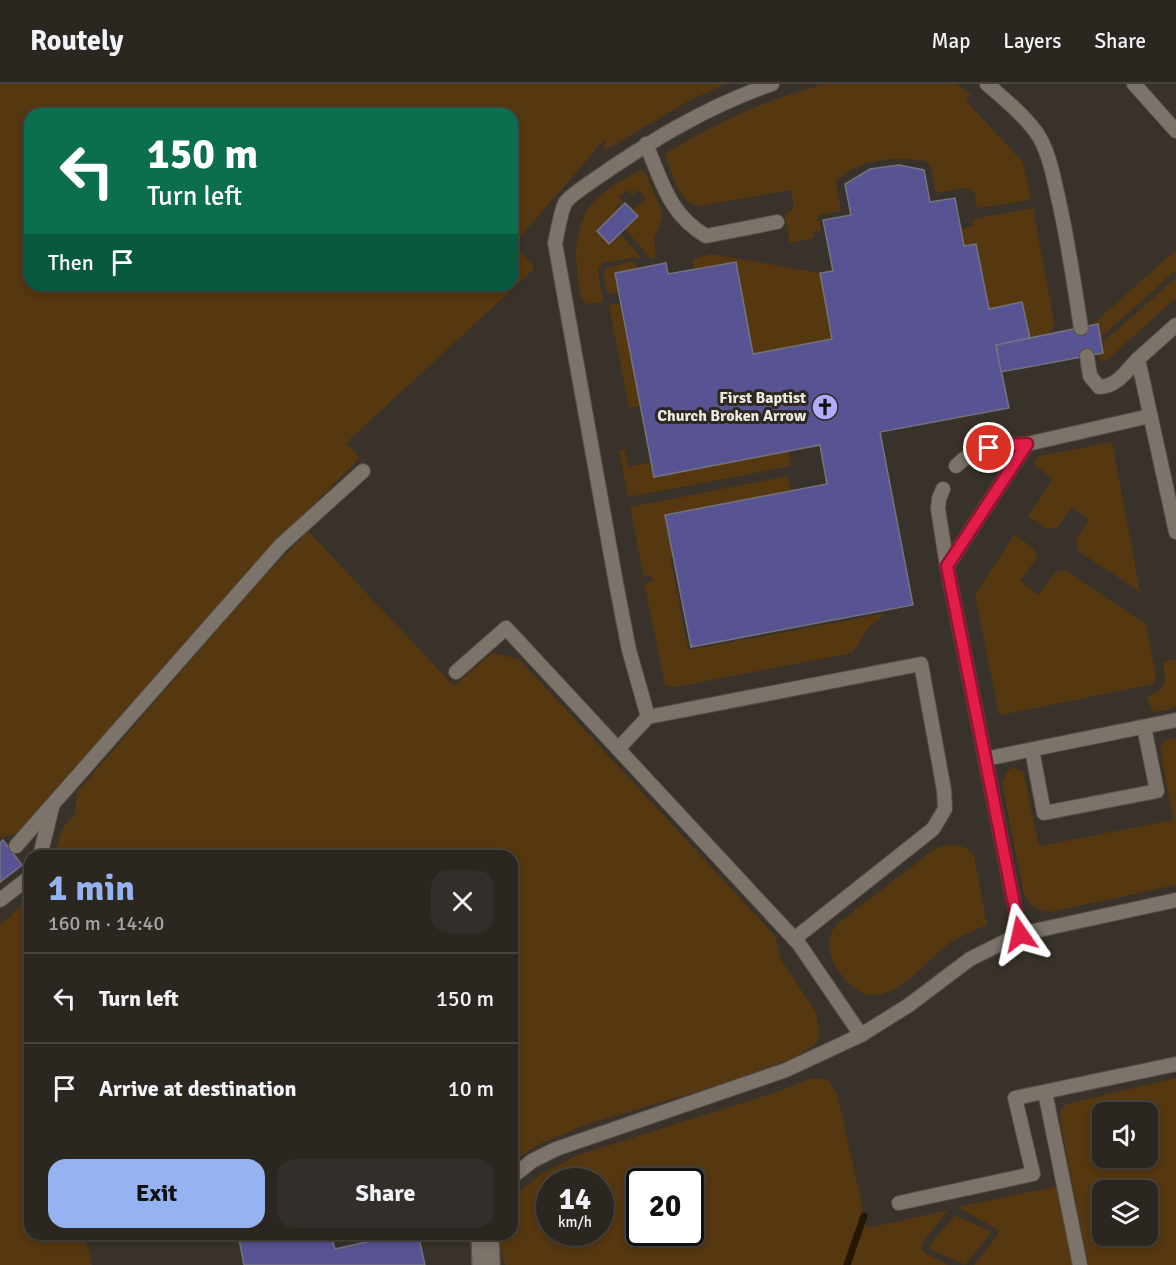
<!DOCTYPE html>
<meta charset="utf-8">
<style>
body{margin:0;font-family:Signika,sans-serif;background:#332e29;color:#f1f3f6;height:100vh;display:flex;flex-direction:column;font-size:22px;white-space:nowrap}
*{box-sizing:border-box;margin:0}
p{font-size:20px;color:#a6a5a5}
.icon{flex:none;width:33px;height:33px;fill:none;stroke:currentColor;stroke-width:2;stroke-linecap:round;stroke-linejoin:round}
.map{position:relative;flex:1;overflow:hidden}
.sheet{position:absolute;left:24px;top:766px;width:494px;height:390px;display:flex;flex-direction:column;background:#2b2620;border-radius:18px;box-shadow:0 3px 9px #0003,0 0 0 2px #47433e}
.sheet>*{flex:none}
.top-card{position:absolute;left:24px;top:24px;width:494px;height:183px;border-radius:18px;box-shadow:0 3px 9px #0003,0 0 0 2px #47433e;background:#0b6e4f;color:#fff;overflow:hidden}
.fabs{position:absolute;left:1092px;top:1018px;display:grid;gap:12px}
.fabs a{display:grid;place-items:center;width:66px;height:66px;border-radius:12px;background:#2b2620;box-shadow:0 3px 9px #0003,0 0 0 2px #47433e;font-size:30px}
.speed{position:absolute;left:536px;top:1084px;display:flex;gap:12px;font-size:30px;font-weight:700;text-align:center}
.speed>*{display:grid;place-content:center;width:78px;height:78px;border-radius:50%;background:#2b2620;box-shadow:0 3px 9px #0003,0 0 0 2px #47433e;line-height:1}
.speed small{font-size:15px;font-weight:400}
.speed .limit{border:3px solid #111;border-radius:9px;background:#fff;color:#111}
.pin{position:absolute;display:grid;place-items:center;width:51px;height:51px;color:#fff;margin:-26px;border:3px solid #fff;border-radius:50%;box-shadow:0 2px 6px #0007}
.me{position:absolute;width:66px;margin:-33px;rotate:349deg;stroke-linejoin:round;filter:drop-shadow(0 0 4px #0008)}
.turn{display:flex;align-items:center;gap:21px;height:126px;padding:0 24px;font-size:27px}
.turn .icon{width:78px;height:78px;stroke-width:2.5}
.turn b{display:block;font-size:42px;line-height:51px}
.then{display:flex;align-items:center;height:57px;padding:0 24px;background:#0003;gap:12px;font-size:22px}
.round{display:grid;place-items:center;flex:none;width:63px;height:63px;border-radius:18px;background:#332e29}
.overview{display:flex;align-items:center;justify-content:space-between;height:102px;padding:0 24px}
h1{font-size:36px;font-weight:700;line-height:45px;color:#95b2f1}
.action{display:flex;gap:12px;margin-top:auto;padding:12px 24px}
.action a{flex:1;height:69px;border-radius:18px;background:#95b2f1;color:#111;font-size:24px;font-weight:700;line-height:69px;text-align:center}
.action a+a{background:#332e29;color:#f1f3f6}
ul{padding:0;list-style:none}
li{display:flex;align-items:center;gap:18px;height:90px;padding:0 24px;border-top:2px solid #47433e}
li div{flex:1}
li b{display:block;font-size:22px}
li em{font-style:normal}
header{display:flex;align-items:center;gap:36px;box-sizing:border-box;height:84px;padding:0 30px;background:#2b2620;border-bottom:2px solid #47433e}
header strong{font-size:28px}
nav{display:flex;gap:33px;margin-inline-start:auto;font-size:21px}
.map>svg:first-child{display:block}
.green{fill:#553710;fill-rule:evenodd}
.lines{fill:none;stroke-linecap:round;stroke-linejoin:round}
.stream{stroke:#261604;stroke-width:7}
.building{fill:#585392;stroke:#74747f;stroke-width:1.5}
.lane-casing{stroke:#554f48;stroke-width:16}
.street-casing{stroke:#554f48;stroke-width:30}
.lane{stroke:#7c736b;stroke-width:14}
.street{stroke:#7c736b;stroke-width:27}
.route-casing{stroke:#92132f;stroke-width:15}
.route{stroke:#e11d48;stroke-width:10}
.labels{text-anchor:middle;dominant-baseline:central;stroke-width:6;stroke-linejoin:round;paint-order:stroke}
.poi-label{font-size:16px;font-weight:bold;fill:#ece8e3;stroke:#2f2820;text-anchor:end}
</style>
<header>
<strong>Routely</strong>
<nav><a>Map</a><a>Layers</a><a>Share</a></nav>
</header>
<div class="map">
<svg width="1176" height="1181" viewBox="0 0 1176 1181">
<rect width="100%" height="100%" fill="#39322a"/>
<g class="green">
<path d="M 0,0 L 725,0 L 683,20 L 604,67 L 605,55 L 513,161 L 533,181 L 533,186 L 346,359 L 360,374 L 285,449 L 62,701 L 48,714 L 21,748 L 3,753 L 0,752 ZM 30,30 L 512,30 L 512,201 L 30,201 Z"/>
<path d="M 825,0 L 956,0 L 971,11 L 966,17 L 1023,78 L 1031,116 L 977,124 L 974,109 L 966,104 L 936,109 L 931,84 L 926,77 C 894,73 863,73 836,97 L 836,100 L 841,127 L 818,131 L 821,146 L 813,148 L 814,154 L 790,159 L 785,132 L 787,128 L 794,125 L 791,106 L 700,122 C 679,121 673,90 665,73 L 666,69 C 717,38 767,15 825,0 Z"/>
<path d="M 644,86 L 662,127 L 662,134 L 654,157 L 656,173 L 651,175 L 625,145 L 632,127 L 646,114 L 638,106 L 632,111 L 627,106 L 619,113 L 624,119 L 616,122 L 619,126 L 620,150 L 642,174 L 632,174 L 602,179 L 598,188 L 603,218 L 585,220 C 578,210 578,196 577,185 C 574,160 579,129 599,112 C 611,102 625,95 638,87 Z"/>
<polygon points="1033,124 1055,243 1049,250 1030,254 1022,218 989,225 976,160 964,162 961,145 974,142 973,135"/>
<polygon points="1176,166 1176,186 1100,254 1094,239"/>
<polygon points="712,170 820,189 832,255 753,270 736,178 694,185 693,175"/>
<polygon points="630,178 636,179 637,185 619,208 608,210 603,189 606,184"/>
<polygon points="1176,194 1176,214 1107,276 1103,278 1100,276 1098,270 1101,260"/>
<polygon points="621,219 641,322 629,324 609,221"/>
<polygon points="1112,358 1140,508 1078,467 1076,456 1089,436 1072,423 1058,443 1047,445 1028,432 1053,395 1035,381 1035,377 1039,372"/>
<polygon points="625,365 628,383 652,378 655,393 789,367 791,382 628,413 619,366"/>
<polygon points="788,392 791,407 665,431 673,472 670,473 688,566 887,529 869,543 852,569 675,603 665,601 644,499 653,498 651,491 644,493 630,423"/>
<polygon points="308,447 454,602 492,569 519,575 775,852 780,874 817,930 819,950 817,959 796,973 709,1004 587,1040 535,1062 512,1078 512,772 54,772 63,743 75,730 77,708 254,503"/>
<polygon points="1014,451 1034,464 1037,474 1020,497 1038,511 1055,488 1065,486 1146,540 1156,593 1153,600 1001,631 999,630 975,511"/>
<path d="M 1176,575 L 1176,621 L 1167,626 L 1152,628 L 1147,612 C 1168,607 1166,595 1163,578 Z"/>
<path d="M 1176,654 L 1176,801 L 1050,828 C 1038,826 1029,821 1024,810 L 1002,699 L 1007,687 L 1013,683 L 1023,688 L 1039,762 L 1173,736 L 1160,664 L 1164,657 Z"/>
<path d="M 953,760 L 966,764 L 974,772 L 987,841 C 972,847 959,852 946,862 C 920,882 885,932 851,901 C 843,894 836,885 832,875 C 827,862 828,852 836,841 L 936,764 Z"/>
<polygon points="30,811 30,1150 84,1151 92,1181 0,1181 0,840 10,833"/>
<path d="M 811,994 L 828,996 L 837,1010 L 867,1144 L 948,1126 L 922,1159 L 921,1165 L 925,1169 L 948,1181 L 505,1181 L 499,1157 L 502,1151 L 512,1150 L 512,1127 L 519,1108 L 543,1089 L 578,1071 L 780,1007 ZM 549,1098 L 600,1098 L 600,1149 L 549,1149 ZM 639,1098 L 690,1098 L 690,1149 L 639,1149 Z"/>
<path d="M 1176,994 L 1176,1181 L 1088,1181 L 1059,1030 L 1066,1020 ZM 1102,1029 L 1148,1029 L 1148,1074 L 1102,1074 ZM 1102,1107 L 1148,1107 L 1148,1152 L 1102,1152 Z"/>
<polygon points="1057,1102 1073,1181 974,1181 998,1151 999,1148 995,1144 958,1123"/>
<polygon points="955,1131 989,1147 990,1150 965,1181 930,1165 929,1162"/>
</g>
<g class="lines">
<polyline class="stream" points="847,1181 864,1132"/>
</g>
<g class="building">
<polygon points="899,81 924,86 930,118 955,114 964,162 976,160 989,225 1022,218 1030,254 996,261 1009,324 880,348 913,521 691,563 665,431 827,400 820,361 654,393 615,189 666,179 668,190 736,178 753,270 832,255 820,189 833,187 823,136 851,131 845,100 870,85"/>
<polygon points="625,119 638,132 609,160 597,147"/>
<polygon points="1098,240 1103,269 1001,288 996,261"/>
<polygon points="3,756 22,781 0,798 0,759"/>
<polygon points="238,1150 331,1150 335,1165 402,1150 418,1150 425,1181 244,1181"/>
</g>
<g class="lines">
<defs>
<g id="lane">
<path d="M 772,0 C 708,22 652,56 598,93 C 590,99 570,111 565,119 C 560,130 558,147 555,159 L 616,499 L 629,566 L 648,633 L 921,580 L 944,706 L 945,725 L 933,745 L 794,855"/>
<path d="M 987,0 C 1004,15 1022,29 1036,48 C 1049,66 1053,92 1058,113 C 1068,156 1074,200 1081,244"/>
<polyline points="1134,0 1176,47"/>
<path d="M 646,60 C 662,98 669,130 706,152 L 777,138"/>
<path d="M 1087,272 L 1090,292 L 1099,303 C 1118,302 1125,288 1138,275 L 1176,448"/>
<polyline points="1138,275 1176,241"/>
<path d="M 956,382 C 975,362 1000,361 1027,360"/>
<polyline points="943,405 939,415 938,425 947,482"/>
<polyline points="456,588 506,544 799,860 861,951"/>
<polyline points="618,665 648,633"/>
<polyline points="1032,666 1044,729 1157,707 1144,643"/>
<polyline points="985,675 1176,636"/>
<polyline points="16,762 281,461 363,387"/>
<polyline points="40,772 52,723"/>
<polyline points="0,816 30,793"/>
<polyline points="1020,850 947,482 1027,360 1150,332"/>
<polyline points="1045,1008 1080,1181"/>
<polyline points="512,1093 532,1077 556,1065 786,986 861,951 909,921 970,875 1020,850 1176,816"/>
<polyline points="899,1119 1033,1090 1015,1014 1176,980"/>
</g>
<polyline id="street" points="485,1150 486,1181"/>
</defs>
<use href="#lane" class="lane-casing"/>
<use href="#street" class="street-casing"/>
<use href="#lane" class="lane"/>
<use href="#street" class="street"/>
</g>
<g class="lines">
<defs>
<polyline id="route" points="989,364 1004,361 1027,360 947,482 1020,850"/>
</defs>
<use href="#route" class="route-casing"/>
<use href="#route" class="route"/>
</g>
<defs>
<symbol id="church-disc" viewBox="-11 -11 22 22"><circle r="9.5" fill="#b1adfa" stroke="#2f2820"/><path d="M-1.2-6h2.4v3.5h3.3v2.4h-3.3V6h-2.4V-.1h-3.3v-2.4h3.3Z" fill="#111"/></symbol>
</defs>
<g fill-rule="evenodd">
<use href="#church-disc" x="810" y="308" width="30" height="30"/>
</g>
<g class="labels">
<g class="poi-label">
<text x="806" y="314">First Baptist<tspan x="806" dy="18">Church Broken Arrow</tspan></text>
</g>
</g>
</svg>
<div class="fabs">
<a><svg class="icon" aria-label="sound" viewBox="0 0 24 24"><path d="M4 9h4l5-4v14l-5-4H4zM17 9q2 3 0 6"/></svg></a>
<a><svg class="icon" aria-label="layers" viewBox="0 0 24 24"><path d="M12 4l9 5-9 5-9-5zM3 14l9 5 9-5"/></svg></a>
</div>
<div class="speed"><div>14<small>km/h</small></div><div class="limit">20</div></div>
<div class="pin" style="left:989px;top:364px;background:#d93025"><svg class="icon" aria-label="arrive" viewBox="0 0 24 24"><path d="M6 21V4h12l-3 4 3 4H6"/></svg></div>
<svg class="me" style="left:1020px;top:850px" viewBox="-20 -20 40 40"><path d="M0-17L14 15 0 8-14 15z" fill="#e11d48" stroke="#fff" stroke-width="4"/></svg>
<div class="top-card">
<div class="turn"><svg class="icon" aria-label="left" viewBox="0 0 24 24"><path d="M17 20v-9H6M10 6l-5 5 5 5"/></svg><div><b>150 m</b>Turn left</div></div>
<div class="then">Then<svg class="icon" aria-label="arrive" viewBox="0 0 24 24"><path d="M6 21V4h12l-3 4 3 4H6"/></svg></div>
</div>
<section class="sheet">
<div class="overview"><div><h1>1 min</h1><p>160 m · 14:40</p></div><a class="round"><svg class="icon" aria-label="close" viewBox="0 0 24 24"><path d="M6 6l12 12M18 6L6 18"/></svg></a></div>
<ul>
<li><svg class="icon" aria-label="left" viewBox="0 0 24 24"><path d="M17 20v-9H6M10 6l-5 5 5 5"/></svg><div><b>Turn left</b></div><em>150 m</em></li>
<li><svg class="icon" aria-label="arrive" viewBox="0 0 24 24"><path d="M6 21V4h12l-3 4 3 4H6"/></svg><div><b>Arrive at destination</b></div><em>10 m</em></li>
</ul>
<div class="action"><a>Exit</a><a>Share</a></div>
</section>
</div>
